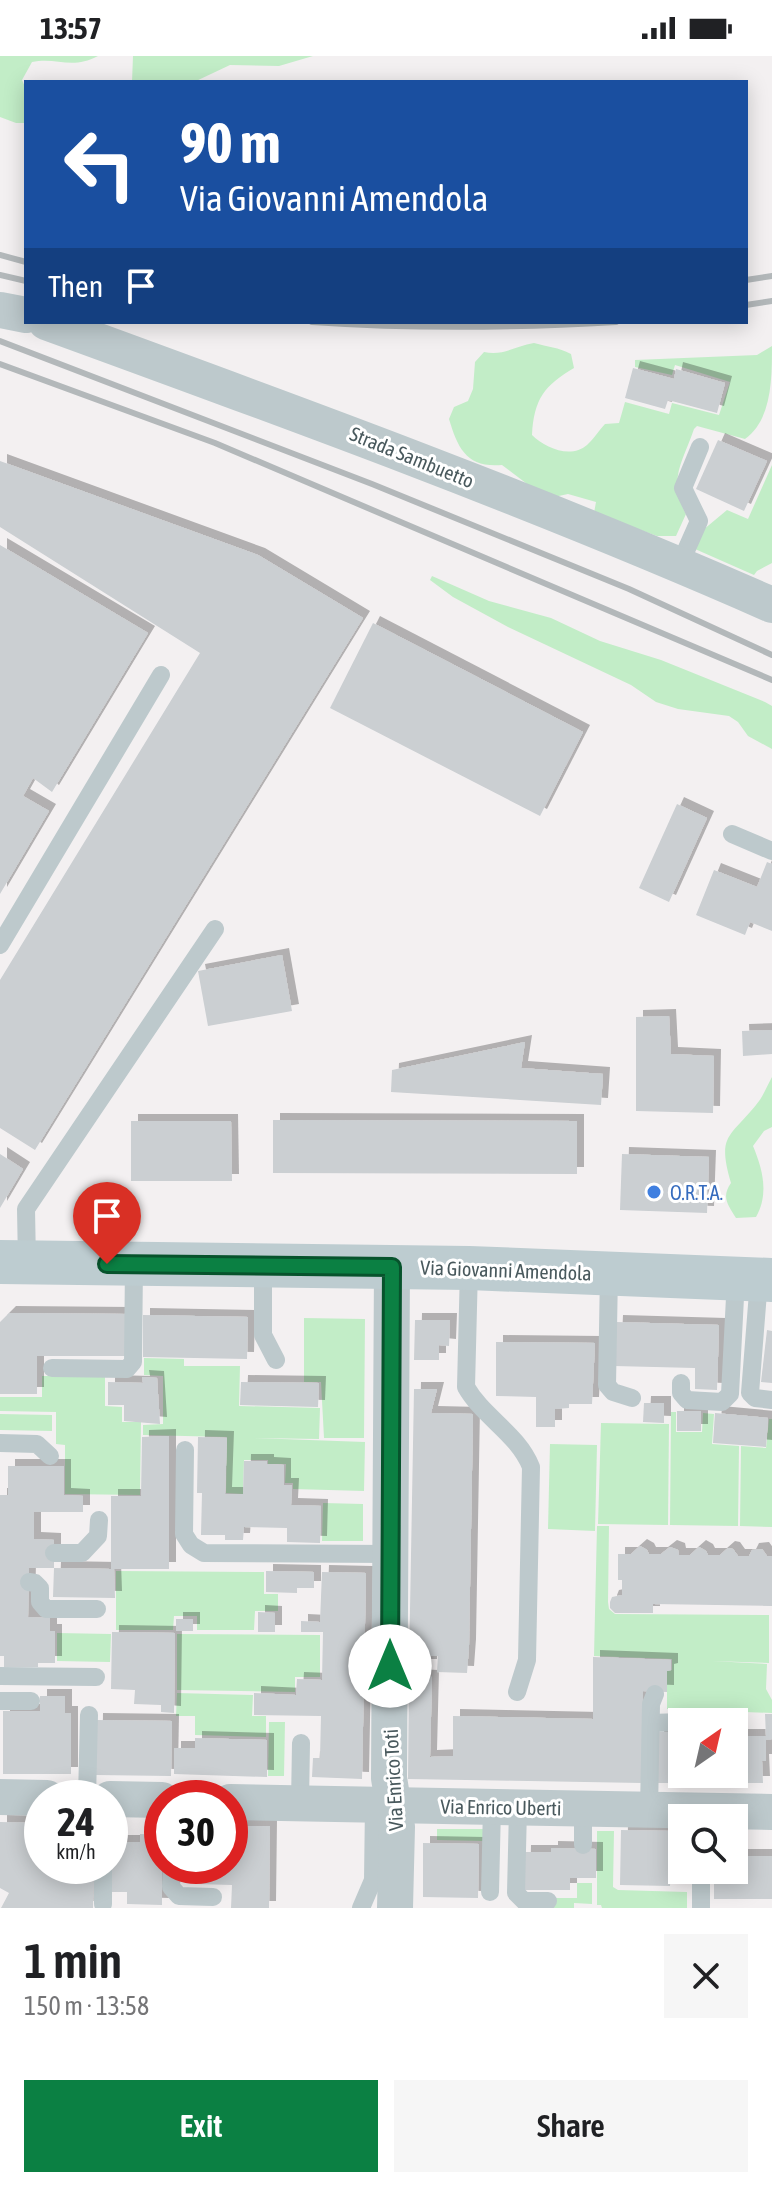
<!DOCTYPE html>
<meta charset="utf-8">
<style>
body{margin:0;font-family:"Asap Condensed",sans-serif;background:#f6f6f6;color:#202124;height:100vh;display:flex;flex-direction:column;font-size:30px;white-space:nowrap}
*{box-sizing:border-box;margin:0}
p{font-size:26px;color:#757577}
.icon{flex:none;width:44px;height:44px;fill:none;stroke:currentColor;stroke-width:2;stroke-linecap:round;stroke-linejoin:round}
.map{position:relative;height:1852px;overflow:hidden}
.sheet{display:flex;flex-direction:column;background:#fff;flex:1}
.sheet>*{flex:none}
.top-card{position:absolute;left:24px;top:24px;width:724px;height:244px;border-radius:0px;box-shadow:0 4px 20px #0003;background:#1a4fa0;color:#fff;overflow:hidden}
.needle{width:52px;rotate:34deg}
.tools{position:absolute;left:668px;top:1652px;display:grid;gap:16px}
.tools a{display:grid;place-items:center;width:80px;height:80px;border-radius:0px;background:#fff;box-shadow:0 4px 20px #0003;font-size:40px}
.speed{position:absolute;left:24px;top:1724px;display:flex;gap:16px;font-size:40px;font-weight:700;text-align:center}
.speed>*{display:grid;place-content:center;width:104px;height:104px;border-radius:50%;background:#fff;box-shadow:0 4px 20px #0003;line-height:1}
.speed small{font-size:20px;font-weight:400}
.speed .limit{border:12px solid #d22;background:#fff;color:#111}
.pin{position:absolute;display:grid;place-items:center;width:68px;height:68px;color:#fff;margin:-82px -34px;border-radius:50% 50% 50% 0;rotate:-45deg;box-shadow:0 0 8px #0007}
.pin .icon{rotate:45deg}
.me{position:absolute;width:88px;margin:-44px;rotate:0deg;stroke-linejoin:round;filter:drop-shadow(0 0 6px #0008)}
.turn{display:flex;align-items:center;gap:28px;height:168px;padding:0 24px;font-size:36px}
.turn .icon{width:104px;height:104px;stroke-width:2.5}
.turn b{display:block;font-size:56px;line-height:68px}
.then{display:flex;align-items:center;height:76px;padding:0 24px;background:#0003;gap:16px;font-size:30px}
.round{display:grid;place-items:center;flex:none;width:84px;height:84px;border-radius:0px;background:#f6f6f6}
.overview{display:flex;align-items:center;justify-content:space-between;height:136px;padding:0 24px}
h1{font-size:48px;font-weight:600;line-height:60px}
.cta{display:flex;gap:16px;margin-top:auto;padding:16px 24px}
.cta a{flex:1;height:92px;border-radius:0px;background:#0b8043;color:#fff;font-size:32px;font-weight:600;line-height:92px;text-align:center}
.cta a+a{background:#f6f6f6;color:#202124}
.status{display:flex;justify-content:space-between;align-items:center;height:56px;padding:0 40px;background:#fff;direction:ltr}
.status svg{height:22px;fill:currentColor}
.map>svg:first-child{display:block}
.green{fill:#c2edc7}
.building{fill:#cbcfd2;filter:url(#shadow)}
.lines{fill:none;stroke-linecap:round;stroke-linejoin:round}
.lane{stroke:#bdc9cc;stroke-width:18}
.street{stroke:#bdc9cc;stroke-width:36}
.secondary{stroke:#bdccd0;stroke-width:44}
.rail{stroke:#b3b8ba;stroke-width:6}
.route-casing{stroke:#07532c;stroke-width:20}
.route{stroke:#0b8043;stroke-width:14}
.shop-dot{fill:#3f7fe0;stroke:#fff;stroke-width:3}
.labels{text-anchor:middle;dominant-baseline:central;stroke-width:6;stroke-linejoin:round;paint-order:stroke}
.street-label{font-size:20px;fill:#49595d;stroke:#fff}
.shop-label{font-size:20px;fill:#366cbe;stroke:#fff;text-anchor:start}
</style>
<div class="status"><b>13:57</b><svg viewBox="0 0 49 12"><path d="M0 12V9h3v3zM5 12V6h3v6zM10 12V3h3v9zM15 12V0h3v12zM26 1h20v11H26zM47 4h2v5h-2z"/></svg></div>
<div class="map">
<svg width="772" height="1852" viewBox="0 0 772 1852">
<defs>
<filter id="shadow"><feDropShadow dx="7" dy="-7" stdDeviation="0" flood-color="#0004"/></filter>
</defs>
<rect width="100%" height="100%" fill="#f3f0f1"/>
<g class="green">
<path d="M 0,0 L 98,0 C 72,14 57,1 32,6 L 22,24 L 26,33 L 26,67 L 16,67 L 0,61 Z"/>
<polygon points="133,0 313,0 279,10 230,9 194,26 132,26"/>
<path d="M 534,287 C 548,291 558,291 571,298 L 574,312 C 544,330 534,343 532,379 C 545,392 571,403 587,389 C 594,383 599,374 605,368 L 619,367 L 625,346 L 669,358 L 672,347 L 719,359 L 730,326 L 675,309 L 672,319 L 635,311 L 635,304 L 757,299 L 772,290 C 772,322 772,364 745,383 L 697,370 L 694,373 C 682,408 668,422 686,458 L 676,480 L 657,480 L 594,457 L 596,446 L 568,438 L 554,441 L 539,437 L 502,409 C 467,412 458,393 449,363 L 454,351 L 468,345 L 473,333 L 475,306 L 484,296 C 504,300 515,290 534,287 Z"/>
<polygon points="772,409 772,507 757,515 754,519 695,493 703,474 727,454 748,463"/>
<polygon points="432,520 489,545 551,562 600,585 661,604 765,646 772,650 772,693 748,680 738,666 729,660 678,653 656,646 631,629 508,571 453,541 430,524"/>
<path d="M 772,1021 L 772,1071 L 764,1075 L 753,1090 C 763,1114 769,1138 756,1161 L 736,1162 C 728,1149 721,1141 731,1127 C 717,1079 729,1082 756,1049 C 763,1041 767,1030 772,1021 Z"/>
<polygon points="304,1262 365,1263 364,1382 324,1382 321,1326 304,1326"/>
<polygon points="144,1302 184,1303 184,1310 240,1310 239,1350 320,1352 319,1383 254,1382 365,1386 364,1435 293,1433 293,1427 285,1427 286,1408 268,1408 268,1404 244,1404 243,1438 226,1437 227,1381 143,1379 143,1369 163,1368 163,1320 144,1319"/>
<polygon points="42,1320 105,1320 105,1350 122,1351 122,1366 141,1366 140,1439 65,1438 65,1389 56,1388 56,1356 0,1355 0,1341 42,1341"/>
<polygon points="671,1356 676,1356 676,1376 702,1376 703,1357 714,1358 712,1388 739,1390 738,1470 670,1469"/>
<polygon points="0,1358 52,1359 52,1375 0,1374"/>
<polygon points="769,1363 772,1363 772,1471 740,1470 741,1390 766,1392"/>
<polygon points="601,1367 669,1368 668,1469 598,1468"/>
<polygon points="550,1388 597,1389 595,1475 548,1473"/>
<polygon points="323,1447 363,1448 363,1485 322,1485"/>
<polygon points="597,1470 609,1470 608,1546 609,1553 615,1558 769,1559 769,1607 712,1605 767,1608 766,1633 772,1644 772,1657 667,1653 667,1615 672,1614 672,1603 594,1600"/>
<polygon points="116,1515 264,1516 264,1538 278,1538 278,1555 255,1555 254,1574 197,1574 197,1560 174,1560 173,1574 116,1574"/>
<polygon points="57,1577 111,1578 110,1606 57,1605"/>
<polygon points="177,1578 320,1579 320,1621 295,1621 295,1636 177,1634"/>
<polygon points="177,1637 253,1639 252,1660 266,1660 266,1681 195,1679 195,1660 176,1660"/>
<polygon points="269,1666 285,1666 284,1720 268,1720"/>
<polygon points="437,1773 483,1773 483,1785 437,1784"/>
<polygon points="597,1775 614,1775 613,1831 618,1834 687,1836 687,1852 602,1852 601,1849 597,1849"/>
<polygon points="577,1827 592,1827 592,1848 574,1847 574,1852 550,1852 550,1842 577,1842"/>
</g>
<g class="building">
<polygon points="633,312 674,323 676,313 725,327 717,357 668,344 665,353 625,342"/>
<polygon points="718,384 767,405 744,455 696,433"/>
<polygon points="0,405 258,499 363,562 35,1094 0,1072 0,924 200,597 0,471"/>
<polygon points="0,489 148,577 52,736 33,722 23,740 49,755 0,838"/>
<polygon points="373,567 583,676 540,760 330,652"/>
<polygon points="677,748 707,762 669,846 639,832"/>
<polygon points="767,806 772,808 772,875 750,866 745,879 696,859 714,814 757,831"/>
<polygon points="282,899 292,955 208,970 198,915"/>
<polygon points="669,960 671,998 714,1000 713,1057 636,1055 636,961"/>
<polygon points="772,974 772,998 743,1000 742,975"/>
<polygon points="525,986 521,1012 603,1018 601,1049 391,1036 392,1014"/>
<polygon points="273,1064 577,1065 577,1118 273,1117"/>
<polygon points="131,1065 231,1065 232,1125 131,1125"/>
<polygon points="0,1098 23,1113 0,1152"/>
<polygon points="622,1098 709,1101 707,1157 620,1154"/>
<polygon points="9,1257 126,1258 125,1300 37,1300 37,1338 0,1338 0,1266"/>
<polygon points="143,1259 248,1261 247,1303 143,1301"/>
<polygon points="415,1264 450,1264 449,1290 439,1289 439,1304 414,1304"/>
<polygon points="616,1266 719,1269 717,1334 695,1333 695,1312 614,1310"/>
<polygon points="767,1274 772,1275 772,1327 761,1326"/>
<polygon points="496,1286 595,1287 592,1348 569,1348 569,1352 555,1353 555,1371 536,1371 536,1341 496,1340"/>
<polygon points="142,1321 157,1322 160,1368 124,1365 124,1349 108,1349 108,1326 143,1327"/>
<polygon points="241,1326 319,1327 318,1351 240,1349"/>
<polygon points="414,1333 437,1333 431,1357 473,1358 469,1590 467,1617 437,1616 438,1600 431,1600 430,1610 409,1610"/>
<polygon points="644,1347 664,1347 664,1367 643,1366"/>
<rect x="677" y="1355" width="24" height="20"/>
<polygon points="715,1357 768,1362 766,1391 713,1387"/>
<polygon points="169,1380 169,1513 114,1513 115,1542 53,1541 54,1512 111,1513 111,1440 141,1440 142,1381"/>
<polygon points="198,1381 227,1382 225,1438 243,1438 244,1405 267,1405 267,1408 284,1409 284,1429 292,1429 291,1449 321,1450 320,1487 287,1486 287,1472 244,1471 243,1484 225,1484 225,1479 201,1479 202,1437 197,1437"/>
<polygon points="8,1410 64,1410 64,1439 83,1440 83,1456 34,1456 34,1483 54,1484 54,1512 29,1512 28,1561 50,1562 50,1575 55,1575 55,1607 38,1607 38,1611 4,1611 4,1600 0,1600 0,1439 8,1439"/>
<polygon points="640,1490 647,1494 649,1498 661,1498 670,1491 678,1494 679,1499 690,1499 699,1491 706,1495 708,1499 720,1499 728,1492 733,1493 738,1500 749,1500 752,1494 762,1493 767,1500 772,1500 772,1550 653,1548 653,1557 615,1557 610,1552 610,1546 612,1541 622,1539 622,1524 618,1524 618,1498 631,1498"/>
<polygon points="266,1515 314,1516 314,1532 297,1532 297,1537 266,1536"/>
<polygon points="322,1516 366,1517 362,1723 312,1721 313,1702 320,1702 321,1660 254,1659 254,1637 296,1639 297,1623 322,1624 323,1576 301,1576 301,1565 320,1566"/>
<polygon points="258,1556 275,1557 275,1576 258,1576"/>
<rect x="176" y="1563" width="17" height="12"/>
<polygon points="112,1576 175,1577 174,1657 161,1656 161,1649 134,1648 135,1634 111,1633"/>
<polygon points="593,1601 671,1604 671,1614 667,1615 667,1636 643,1635 642,1727 408,1723 409,1620 432,1621 430,1701 453,1700 453,1660 593,1663"/>
<polygon points="40,1640 65,1640 65,1657 71,1657 71,1718 3,1718 3,1655 40,1655"/>
<polygon points="765,1658 772,1658 772,1683 766,1684 766,1705 762,1705 763,1727 658,1727 657,1676 682,1676 682,1718 734,1718 734,1680 766,1680"/>
<polygon points="96,1664 172,1665 171,1720 95,1719"/>
<polygon points="195,1682 267,1684 267,1721 174,1718 174,1692 195,1692"/>
<polygon points="0,1766 42,1767 42,1810 94,1810 93,1852 1,1852 9,1837 0,1832"/>
<polygon points="233,1770 270,1770 269,1852 231,1852 232,1829 196,1828 197,1817 176,1817 177,1810 230,1810 230,1777 233,1778"/>
<polygon points="621,1774 672,1775 682,1786 682,1816 671,1815 670,1830 620,1829"/>
<polygon points="140,1778 162,1779 162,1849 127,1848 127,1836 112,1836 112,1786 140,1786"/>
<polygon points="423,1787 479,1788 478,1842 423,1841"/>
<polygon points="551,1792 596,1793 596,1822 570,1822 570,1834 523,1834 524,1796 551,1796"/>
<polygon points="734,1800 772,1800 772,1843 714,1843 714,1825 710,1825 710,1814 734,1814"/>
</g>
<g class="lines">
<g class="lane">
<polyline points="680,508 699,465 683,432 700,391"/>
<polyline points="732,778 772,795"/>
<polyline points="0,889 161,619"/>
<polyline points="27,1207 26,1153 215,873"/>
<polyline points="263,1210 263,1279 276,1304"/>
<path d="M 469,1212 L 466,1331 C 483,1361 518,1378 531,1411 L 527,1604 L 517,1636"/>
<polyline points="609,1217 607,1329 613,1336 632,1342"/>
<polyline points="759,1224 750,1337 755,1342 772,1344"/>
<polyline points="52,1312 127,1313 133,1306 134,1208"/>
<polyline points="681,1327 681,1337 687,1344 722,1346 730,1338 736,1222"/>
<polyline points="0,1387 37,1388 50,1400"/>
<polyline points="185,1394 184,1478 191,1489 204,1497 390,1498"/>
<polyline points="54,1497 82,1497 98,1480 99,1464"/>
<polyline points="29,1526 35,1527 40,1532 40,1546 46,1553 97,1553"/>
<polyline points="0,1620 96,1621"/>
<polyline points="0,1645 31,1645"/>
<polyline points="651,1667 682,1666"/>
<polyline points="87,1742 89,1659"/>
<polyline points="300,1747 301,1687"/>
<polyline points="518,1752 516,1837 524,1845 548,1845"/>
<polyline points="649,1754 651,1648 655,1638"/>
<polyline points="679,1784 680,1755"/>
<polyline points="583,1789 583,1753"/>
<polyline points="172,1810 171,1831 179,1840 213,1841"/>
<polyline points="490,1836 492,1751"/>
<polyline points="103,1848 103,1810"/>
<polyline points="361,1852 373,1824 374,1748"/>
<polyline points="701,1852 701,1814"/>
</g>
<g class="street">
<polyline points="0,254 26,259"/>
<path d="M 46,266 C 290,355 534,444 772,549"/>
<polyline points="392,1211 389,1722 397,1771 395,1852"/>
<polyline points="0,1741 47,1742"/>
<polyline points="110,1743 162,1744"/>
<polyline points="230,1746 772,1756"/>
</g>
<polyline class="secondary" points="0,1206 469,1212 772,1224"/>
<g class="rail">
<polyline points="0,199 26,206"/>
<polyline points="0,219 26,225"/>
<polyline points="746,224 772,220"/>
<polyline points="746,249 772,245"/>
<path d="M 312,266 C 413,273 515,272 616,266"/>
<polyline points="0,285 372,428 629,533 772,599"/>
<polyline points="0,308 215,387 772,624"/>
</g>
</g>
<g class="lines">
<defs>
<polyline id="route" points="107,1208 392,1211 390,1610"/>
</defs>
<use href="#route" class="route-casing"/>
<use href="#route" class="route"/>
</g>
<circle class="shop-dot" cx="654" cy="1136" r="8"/>
<g class="labels">
<g class="street-label">
<text transform="translate(412 401) rotate(22)">Strada Sambuetto</text>
<text transform="translate(506 1214) rotate(2)">Via Giovanni Amendola</text>
<text transform="translate(393 1724) rotate(-93)">Via Enrico Toti</text>
<text transform="translate(501 1751) rotate(1)">Via Enrico Uberti</text>
</g>
<g class="shop-label">
<text x="670" y="1136">O.R.T.A.</text>
</g>
</g>
</svg>
<div class="tools">
<a><svg class="needle" viewBox="-14 -14 28 28"><path d="M0-13l5 13h-10z" fill="#e53935"/><path d="M0 13l5-13h-10z" fill="#757577"/></svg></a>
<a><svg class="icon" aria-label="search" viewBox="0 0 24 24"><circle cx="10" cy="10" r="6"/><path d="M15 15l6 6"/></svg></a>
</div>
<div class="speed"><div>24<small>km/h</small></div><div class="limit">30</div></div>
<div class="pin" style="left:107px;top:1208px;background:#d93025"><svg class="icon" aria-label="arrive" viewBox="0 0 24 24"><path d="M6 21V4h12l-3 4 3 4H6"/></svg></div>
<svg class="me" style="left:390px;top:1610px" viewBox="-20 -20 40 40"><circle r="19" fill="#fff"/><path d="M0-13L10 11 0 6-10 11z" fill="#0b8043"/></svg>
<div class="top-card">
<div class="turn"><svg class="icon" aria-label="left" viewBox="0 0 24 24"><path d="M17 20v-9H6M10 6l-5 5 5 5"/></svg><div><b>90 m</b>Via Giovanni Amendola</div></div>
<div class="then">Then<svg class="icon" aria-label="arrive" viewBox="0 0 24 24"><path d="M6 21V4h12l-3 4 3 4H6"/></svg></div>
</div>
</div>
<section class="sheet">
<div class="overview"><div><h1>1 min</h1><p>150 m · 13:58</p></div><a class="round"><svg class="icon" aria-label="close" viewBox="0 0 24 24"><path d="M6 6l12 12M18 6L6 18"/></svg></a></div>
<div class="cta"><a>Exit</a><a>Share</a></div>
</section>
